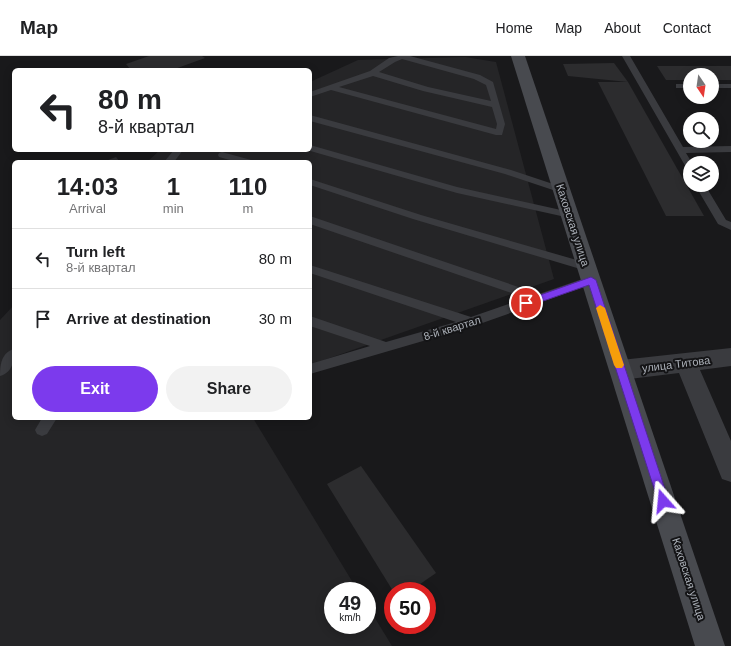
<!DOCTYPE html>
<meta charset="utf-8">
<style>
body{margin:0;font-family:Helvetica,sans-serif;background:#f2f2f2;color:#202124;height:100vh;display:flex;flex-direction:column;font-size:15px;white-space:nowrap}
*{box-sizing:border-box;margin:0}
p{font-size:13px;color:#757577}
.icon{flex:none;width:22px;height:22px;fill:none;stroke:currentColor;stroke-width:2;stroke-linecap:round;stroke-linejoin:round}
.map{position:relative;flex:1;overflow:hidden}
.drawer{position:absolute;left:12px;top:104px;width:300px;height:260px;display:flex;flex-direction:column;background:#fff;border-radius:6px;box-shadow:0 2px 10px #0003}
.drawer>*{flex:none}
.banner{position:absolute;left:12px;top:12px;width:300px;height:84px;border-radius:6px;box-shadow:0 2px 10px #0003;background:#fff;color:#202124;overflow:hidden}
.needle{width:26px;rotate:167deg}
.controls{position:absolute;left:683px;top:12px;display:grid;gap:8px}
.controls a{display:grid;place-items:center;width:36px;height:36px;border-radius:50%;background:#fff;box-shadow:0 2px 10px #0003;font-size:20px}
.speed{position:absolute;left:324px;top:526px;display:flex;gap:8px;font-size:20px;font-weight:700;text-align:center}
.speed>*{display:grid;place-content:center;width:52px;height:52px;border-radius:50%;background:#fff;box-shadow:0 2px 10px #0003;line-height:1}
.speed small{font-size:10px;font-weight:400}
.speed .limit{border:6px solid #d22;background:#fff;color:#111}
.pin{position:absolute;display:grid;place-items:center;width:34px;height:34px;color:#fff;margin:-17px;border:2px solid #fff;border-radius:50%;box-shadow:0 1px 4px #0007}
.me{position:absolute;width:44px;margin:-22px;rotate:342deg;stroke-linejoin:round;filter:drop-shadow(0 0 3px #0008)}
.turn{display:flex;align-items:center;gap:14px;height:84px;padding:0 20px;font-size:18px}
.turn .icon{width:52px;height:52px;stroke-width:2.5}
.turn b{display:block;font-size:28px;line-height:34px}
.eta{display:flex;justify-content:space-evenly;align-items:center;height:68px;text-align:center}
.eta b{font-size:24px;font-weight:700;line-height:28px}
.action{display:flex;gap:8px;margin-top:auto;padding:8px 20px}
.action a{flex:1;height:46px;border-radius:24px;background:#7c3aed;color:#fff;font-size:16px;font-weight:700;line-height:46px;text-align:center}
.action a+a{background:#f2f2f2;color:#202124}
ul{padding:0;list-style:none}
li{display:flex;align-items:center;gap:12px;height:60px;padding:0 20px;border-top:1px solid #e0e0e0}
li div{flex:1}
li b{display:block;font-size:15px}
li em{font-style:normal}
header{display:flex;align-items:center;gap:24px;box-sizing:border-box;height:56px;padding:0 20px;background:#fff;border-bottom:1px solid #e0e0e0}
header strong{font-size:19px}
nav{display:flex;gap:22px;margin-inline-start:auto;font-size:14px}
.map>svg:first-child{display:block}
.built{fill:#252527}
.building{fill:#2c2c2e}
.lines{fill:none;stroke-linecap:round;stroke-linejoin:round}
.service{fill:#3a3b3f;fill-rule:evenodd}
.tertiary{fill:#3a3b3f;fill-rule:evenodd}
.secondary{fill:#484a4f;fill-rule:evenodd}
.route{fill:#7c3aed;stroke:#51269a}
.slow{fill:#f59e0b}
.labels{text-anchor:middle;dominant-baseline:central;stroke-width:4;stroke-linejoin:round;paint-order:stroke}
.street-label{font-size:11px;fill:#acb1b9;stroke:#141416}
</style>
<header>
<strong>Map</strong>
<nav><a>Home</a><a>Map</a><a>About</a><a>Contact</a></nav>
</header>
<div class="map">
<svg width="731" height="590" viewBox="0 0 731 590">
<rect width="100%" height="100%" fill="#19191b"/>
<g class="built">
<polygon points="465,1 496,6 554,223 310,309 310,106 147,106 160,94 310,94 310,26 358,4"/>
<polygon points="14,249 14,362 253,362 358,535 333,535 333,569 367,569 367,549 392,590 0,590 0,264"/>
</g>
<g class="building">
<polygon points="149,0 202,0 205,2 172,14 131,14 126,8"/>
<polygon points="614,7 628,26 568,20 563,8"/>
<polygon points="657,10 731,10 731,24 712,24 712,19 690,19 690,24 666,24"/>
<polygon points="598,26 628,26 704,160 666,160"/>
<polygon points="116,101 120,106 103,106"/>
<polygon points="361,410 436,517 410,535 393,535 327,428"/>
</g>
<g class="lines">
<g class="service">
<path d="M 398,0 L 410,0 L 480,19 L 493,26 L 505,68 L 502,79 L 496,79 L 331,34 L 310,41 L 310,36 L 370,15 L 389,2 ZM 402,3 L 474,23 L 486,29 L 491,45 L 428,31 L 379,16 L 395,6 ZM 373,20 L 423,35 L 492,51 L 497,68 L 496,73 L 339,31 Z"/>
<polygon points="622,0 630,0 683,91 731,90 731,96 686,97 692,107 690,107 690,114 687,113"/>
<rect x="676" y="28" width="14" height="4"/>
<rect x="712" y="28" width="19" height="4"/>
<polygon points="310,59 511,114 565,132 567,134 562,137 505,118 310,65"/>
<polygon points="310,89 457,131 570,156 575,159 570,162 457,137 307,94 310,94"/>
<polygon points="174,94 183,94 174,106 164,106"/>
<polygon points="222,96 251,104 253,106 237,106 219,101 218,99 219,97"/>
<polygon points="310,123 421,159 587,207 591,208 592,211 591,214 587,215 413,163 310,129"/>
<polygon points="695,129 705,129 726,164 731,166 731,174 718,168"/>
<polygon points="310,160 539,238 591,220 595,221 596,224 595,227 471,271 310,318 310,308 370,290 310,270 310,260 386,286 456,266 310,217 310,209 471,261 526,242 310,168"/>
<path d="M 14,293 C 14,305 13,316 0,320 C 0,309 1,297 14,293 Z"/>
<polygon points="42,362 57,362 47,378 42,380 37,378 35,374"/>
</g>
<polygon class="tertiary" points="731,292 731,310 700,314 731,385 731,426 722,423 679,317 621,324 613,321 610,314 613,307 621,304"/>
<polygon class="secondary" points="511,0 525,0 725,590 695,590"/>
</g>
<polygon class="route" points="591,221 596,224 669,445 667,449 663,450 659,449 658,445 589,229 526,251 521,247 523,245"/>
<polygon class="slow" points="600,249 605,252 624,309 622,312 616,312 614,309 596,252"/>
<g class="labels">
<g class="street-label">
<text transform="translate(573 169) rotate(72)">Каховская улица</text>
<text transform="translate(452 272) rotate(-17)">8-й квартал</text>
<text transform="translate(676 308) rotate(-7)">улица Титова</text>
<text transform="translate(689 523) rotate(72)">Каховская улица</text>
</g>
</g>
</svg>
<div class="controls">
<a><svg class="needle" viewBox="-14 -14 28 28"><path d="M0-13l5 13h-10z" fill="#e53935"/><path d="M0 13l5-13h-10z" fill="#757577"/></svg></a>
<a><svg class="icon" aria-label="search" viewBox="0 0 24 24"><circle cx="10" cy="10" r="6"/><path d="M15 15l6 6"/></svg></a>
<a><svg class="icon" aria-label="layers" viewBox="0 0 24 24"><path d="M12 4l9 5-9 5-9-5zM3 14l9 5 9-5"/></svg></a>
</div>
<div class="speed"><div>49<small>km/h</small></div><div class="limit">50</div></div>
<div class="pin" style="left:526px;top:247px;background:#d93025"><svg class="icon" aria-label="arrive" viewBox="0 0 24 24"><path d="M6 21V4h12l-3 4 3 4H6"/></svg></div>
<svg class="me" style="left:663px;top:445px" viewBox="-20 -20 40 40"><path d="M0-17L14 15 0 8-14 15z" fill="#7c3aed" stroke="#fff" stroke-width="4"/></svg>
<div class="banner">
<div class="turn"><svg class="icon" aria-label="left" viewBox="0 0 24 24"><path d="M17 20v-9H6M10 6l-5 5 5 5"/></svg><div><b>80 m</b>8-й квартал</div></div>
</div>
<section class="drawer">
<div class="eta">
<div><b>14:03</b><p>Arrival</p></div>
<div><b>1</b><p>min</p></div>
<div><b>110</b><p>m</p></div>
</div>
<ul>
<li><svg class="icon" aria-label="left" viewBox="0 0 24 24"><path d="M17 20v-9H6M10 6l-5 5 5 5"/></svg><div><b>Turn left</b><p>8-й квартал</p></div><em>80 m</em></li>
<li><svg class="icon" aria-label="arrive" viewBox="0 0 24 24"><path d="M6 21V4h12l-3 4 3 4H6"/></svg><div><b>Arrive at destination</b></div><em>30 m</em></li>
</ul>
<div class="action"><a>Exit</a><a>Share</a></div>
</section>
</div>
